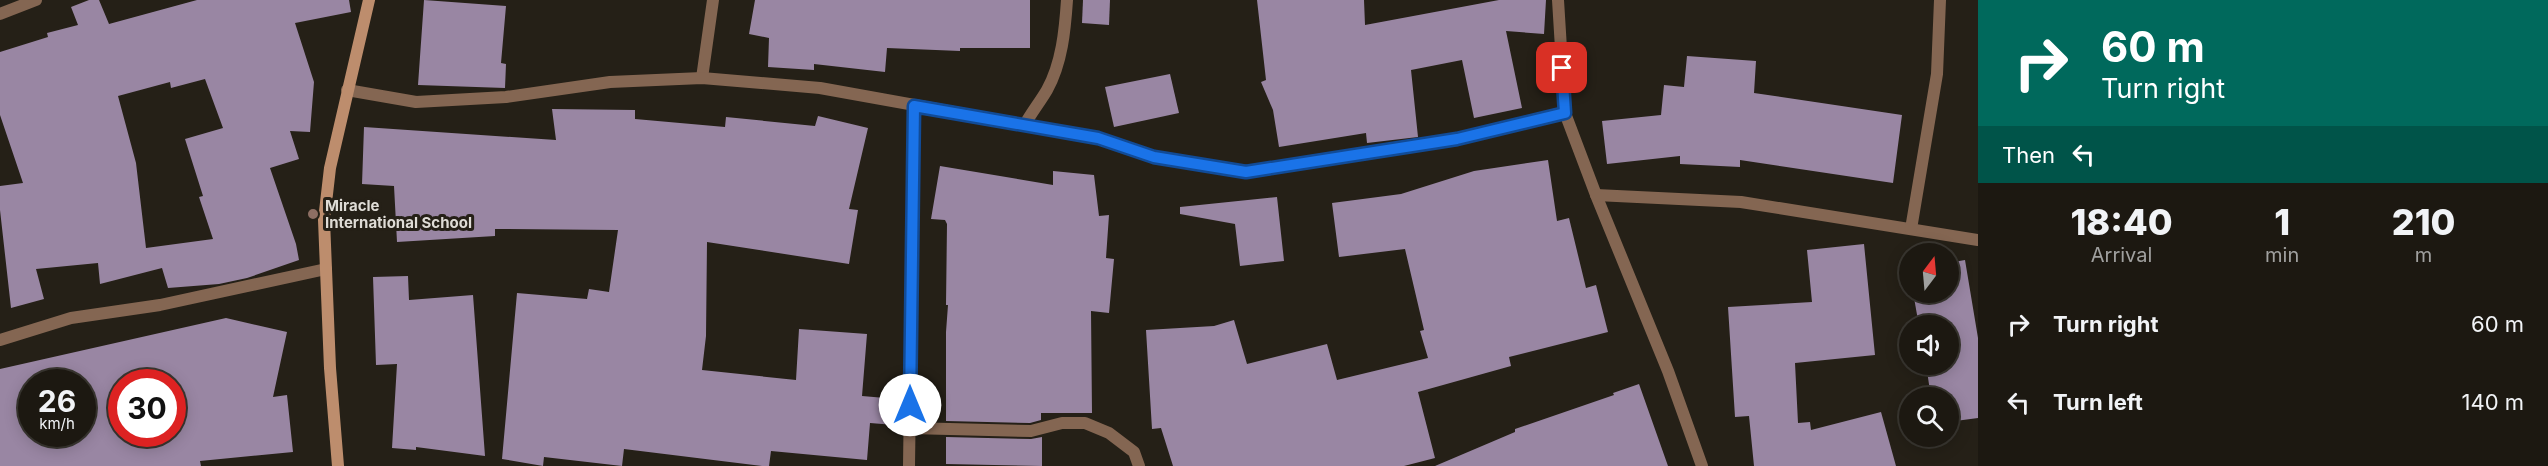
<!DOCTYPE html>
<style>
body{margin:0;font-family:Inter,sans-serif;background:#29251f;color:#f1f3f6;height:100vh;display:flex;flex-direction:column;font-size:22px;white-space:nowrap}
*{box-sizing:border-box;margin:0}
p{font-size:20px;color:#a0a09f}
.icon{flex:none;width:33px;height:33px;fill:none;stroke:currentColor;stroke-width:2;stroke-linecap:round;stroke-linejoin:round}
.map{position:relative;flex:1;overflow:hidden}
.side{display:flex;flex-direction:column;background:#1c1811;width:570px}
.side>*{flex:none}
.hud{background:#00695c;color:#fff;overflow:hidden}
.needle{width:39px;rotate:16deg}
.fabs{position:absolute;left:1899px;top:243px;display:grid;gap:12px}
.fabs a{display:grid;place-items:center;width:60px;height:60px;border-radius:50%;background:#1c1811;box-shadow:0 3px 15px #0003,0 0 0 2px #3a3731;font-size:30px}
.speed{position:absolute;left:18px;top:369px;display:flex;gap:12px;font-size:30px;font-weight:700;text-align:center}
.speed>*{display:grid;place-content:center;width:78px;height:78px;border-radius:50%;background:#1c1811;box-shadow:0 3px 15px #0003,0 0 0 2px #3a3731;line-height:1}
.speed small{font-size:15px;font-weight:400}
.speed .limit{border:9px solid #d22;background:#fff;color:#111}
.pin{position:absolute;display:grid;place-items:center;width:51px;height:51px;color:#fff;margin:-26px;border-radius:12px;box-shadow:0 3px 9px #0006}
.me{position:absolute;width:66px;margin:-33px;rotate:0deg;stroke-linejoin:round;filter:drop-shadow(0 0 4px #0008)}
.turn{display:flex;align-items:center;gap:21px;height:126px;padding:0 24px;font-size:27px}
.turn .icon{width:78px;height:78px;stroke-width:2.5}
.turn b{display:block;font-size:42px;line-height:51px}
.then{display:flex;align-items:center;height:57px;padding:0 24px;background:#0003;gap:12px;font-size:22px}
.eta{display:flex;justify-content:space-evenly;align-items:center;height:102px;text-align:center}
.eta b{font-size:36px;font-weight:800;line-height:42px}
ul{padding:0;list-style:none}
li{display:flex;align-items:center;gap:18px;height:78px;padding:0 24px}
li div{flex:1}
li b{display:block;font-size:22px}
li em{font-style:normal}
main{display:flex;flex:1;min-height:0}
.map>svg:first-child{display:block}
.building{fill:#9986a3;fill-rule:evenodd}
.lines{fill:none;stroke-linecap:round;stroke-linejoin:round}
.street{stroke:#846652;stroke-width:12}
.secondary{stroke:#bd8d6d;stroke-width:12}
.route-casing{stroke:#114b97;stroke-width:15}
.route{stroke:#1a73e8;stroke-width:10}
.education-dot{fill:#8d6e63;stroke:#252017;stroke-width:2}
.labels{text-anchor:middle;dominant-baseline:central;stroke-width:6;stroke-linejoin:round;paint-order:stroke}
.poi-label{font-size:15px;font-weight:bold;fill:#dfdcd6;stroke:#252017;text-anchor:start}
</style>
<main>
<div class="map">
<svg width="1978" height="466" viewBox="0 0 1978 466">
<rect width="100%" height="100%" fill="#252017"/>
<g class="building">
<path d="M 89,0 L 99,0 L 109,24 L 197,0 L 349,0 L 351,12 L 295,23 L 314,82 L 310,132 L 290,131 L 299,159 L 270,168 L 296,244 L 299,260 L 247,278 L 219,284 L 168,288 L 162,268 L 100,284 L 98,263 L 36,269 L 44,299 L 11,308 L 0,210 L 0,186 L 23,183 L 0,115 L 0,52 L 48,37 L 47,33 L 78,25 L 71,7 ZM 205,79 L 223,128 L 185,139 L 203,196 L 199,197 L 213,239 L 146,248 L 136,163 L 118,96 L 170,82 L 171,88 Z"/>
<polygon points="424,0 506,6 501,63 506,64 505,88 418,85"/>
<polygon points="755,0 1030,0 1030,48 960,48 960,51 887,48 885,72 814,64 814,70 768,67 769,38 749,34"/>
<polygon points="1083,0 1110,0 1109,25 1082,23"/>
<polygon points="1257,0 1364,0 1365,25 1499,0 1546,0 1544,34 1506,31 1522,108 1474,118 1462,60 1411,70 1418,137 1367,143 1366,133 1279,147 1273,110 1261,82 1266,80"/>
<polygon points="1687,56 1756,61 1754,93 1902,115 1893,183 1740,160 1740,167 1680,164 1680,156 1607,164 1602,121 1661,115 1664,85 1684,87"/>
<polygon points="1170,74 1179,113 1114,127 1105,87"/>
<polygon points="552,109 635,110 635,119 725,127 726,117 815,126 818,116 868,128 849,209 858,210 849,264 707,242 706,336 702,370 796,380 799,329 867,334 862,396 897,399 895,425 870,423 867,460 771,451 769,466 762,466 624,449 622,466 544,457 543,466 502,459 517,293 587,299 589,289 609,292 618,230 495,229 495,236 397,242 394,186 362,184 364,127 556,140"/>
<polygon points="1548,160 1557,221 1569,218 1586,288 1596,285 1608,332 1509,357 1511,366 1418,392 1435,458 1404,466 1173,466 1161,428 1152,429 1146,330 1214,326 1234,320 1247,364 1327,344 1337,380 1428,358 1420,331 1424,330 1405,249 1339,257 1332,203 1401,194 1474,171"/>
<polygon points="940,166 1053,185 1053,171 1094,175 1099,216 1109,215 1106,258 1114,259 1109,313 1091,311 1092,413 1041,413 1041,420 1030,423 946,421 946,332 948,305 946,305 947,224 945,220 931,219"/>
<polygon points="1277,197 1284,261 1240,266 1235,224 1180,214 1180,207"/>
<polygon points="1864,244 1875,355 1795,363 1798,423 1810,422 1811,430 1881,412 1896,466 1754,466 1749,416 1735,417 1728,307 1812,302 1807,250"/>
<polygon points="1965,260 1978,338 1978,418 1948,422 1948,398 1931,398 1926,364 1948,364 1948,326 1919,326 1913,292 1948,292 1948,263"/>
<polygon points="408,276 409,300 473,295 485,456 416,447 416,450 392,448 397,364 376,365 373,277"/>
<path d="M 226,318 L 287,332 L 273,397 L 287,395 L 293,452 L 200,461 L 201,466 L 0,466 L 0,369 ZM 32,382 L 82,382 L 82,434 L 32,434 ZM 122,382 L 172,382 L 172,434 L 122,434 Z"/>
<polygon points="1639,384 1668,466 1435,466 1515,432 1515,429 1614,395 1613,393"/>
<polygon points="946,437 1031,439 1042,437 1042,466 946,464"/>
</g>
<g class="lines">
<g class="street">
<polyline points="1558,0 1565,113 1596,195 1668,371 1702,466"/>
<polyline points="0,14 36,0"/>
<polyline points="702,78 713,0"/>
<polyline points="347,90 416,102 506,97 610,82 702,78 820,88 1098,138 1154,157 1246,172 1457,139 1565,113"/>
<path d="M 1024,126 C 1031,113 1040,102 1047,90 C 1062,63 1065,30 1067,0"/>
<polyline points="1596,195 1741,202 1978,240"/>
<polyline points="1911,229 1937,74 1940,0"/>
<polyline points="0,340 71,318 160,305 326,269"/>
<polyline points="910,428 1031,431 1062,423 1085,423 1109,433 1134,452 1139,466"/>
<polyline points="909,466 914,106"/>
</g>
<polyline class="secondary" points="338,466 330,368 324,220 330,168 369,0"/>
</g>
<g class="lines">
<defs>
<polyline id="route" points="910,405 914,106 1098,138 1154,157 1246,172 1457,139 1565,113 1562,68"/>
</defs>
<use href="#route" class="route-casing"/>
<use href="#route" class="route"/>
</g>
<circle class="education-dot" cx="313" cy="214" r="6"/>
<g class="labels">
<g class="poi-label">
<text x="325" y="205">Miracle<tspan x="325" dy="17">International School</tspan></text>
</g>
</g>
</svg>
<div class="fabs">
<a><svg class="needle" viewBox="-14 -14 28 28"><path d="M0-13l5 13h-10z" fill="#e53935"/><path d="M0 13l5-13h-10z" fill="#a0a09f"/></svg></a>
<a><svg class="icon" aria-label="sound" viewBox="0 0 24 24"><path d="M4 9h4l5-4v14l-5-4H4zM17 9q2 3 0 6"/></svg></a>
<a><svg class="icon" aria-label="search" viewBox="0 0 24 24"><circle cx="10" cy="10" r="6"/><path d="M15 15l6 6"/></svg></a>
</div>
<div class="speed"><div>26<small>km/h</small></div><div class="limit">30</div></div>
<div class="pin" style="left:1562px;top:68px;background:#d93025"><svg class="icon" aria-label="arrive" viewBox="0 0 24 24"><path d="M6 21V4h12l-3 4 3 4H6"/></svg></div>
<svg class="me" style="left:910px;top:405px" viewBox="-20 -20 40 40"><circle r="19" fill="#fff"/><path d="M0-13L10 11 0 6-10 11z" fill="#1a73e8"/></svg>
</div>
<section class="side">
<div class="hud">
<div class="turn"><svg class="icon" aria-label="right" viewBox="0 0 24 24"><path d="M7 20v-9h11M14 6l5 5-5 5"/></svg><div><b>60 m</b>Turn right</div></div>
<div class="then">Then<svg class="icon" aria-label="left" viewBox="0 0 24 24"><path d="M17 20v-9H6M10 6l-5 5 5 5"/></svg></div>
</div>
<div class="eta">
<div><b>18:40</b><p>Arrival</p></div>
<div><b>1</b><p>min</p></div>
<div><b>210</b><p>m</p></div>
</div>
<ul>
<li><svg class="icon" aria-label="right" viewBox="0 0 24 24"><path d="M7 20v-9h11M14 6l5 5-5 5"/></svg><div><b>Turn right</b></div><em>60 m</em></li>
<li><svg class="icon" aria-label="left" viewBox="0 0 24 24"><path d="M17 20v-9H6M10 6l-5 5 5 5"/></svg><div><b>Turn left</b></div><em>140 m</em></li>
</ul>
</section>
</main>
